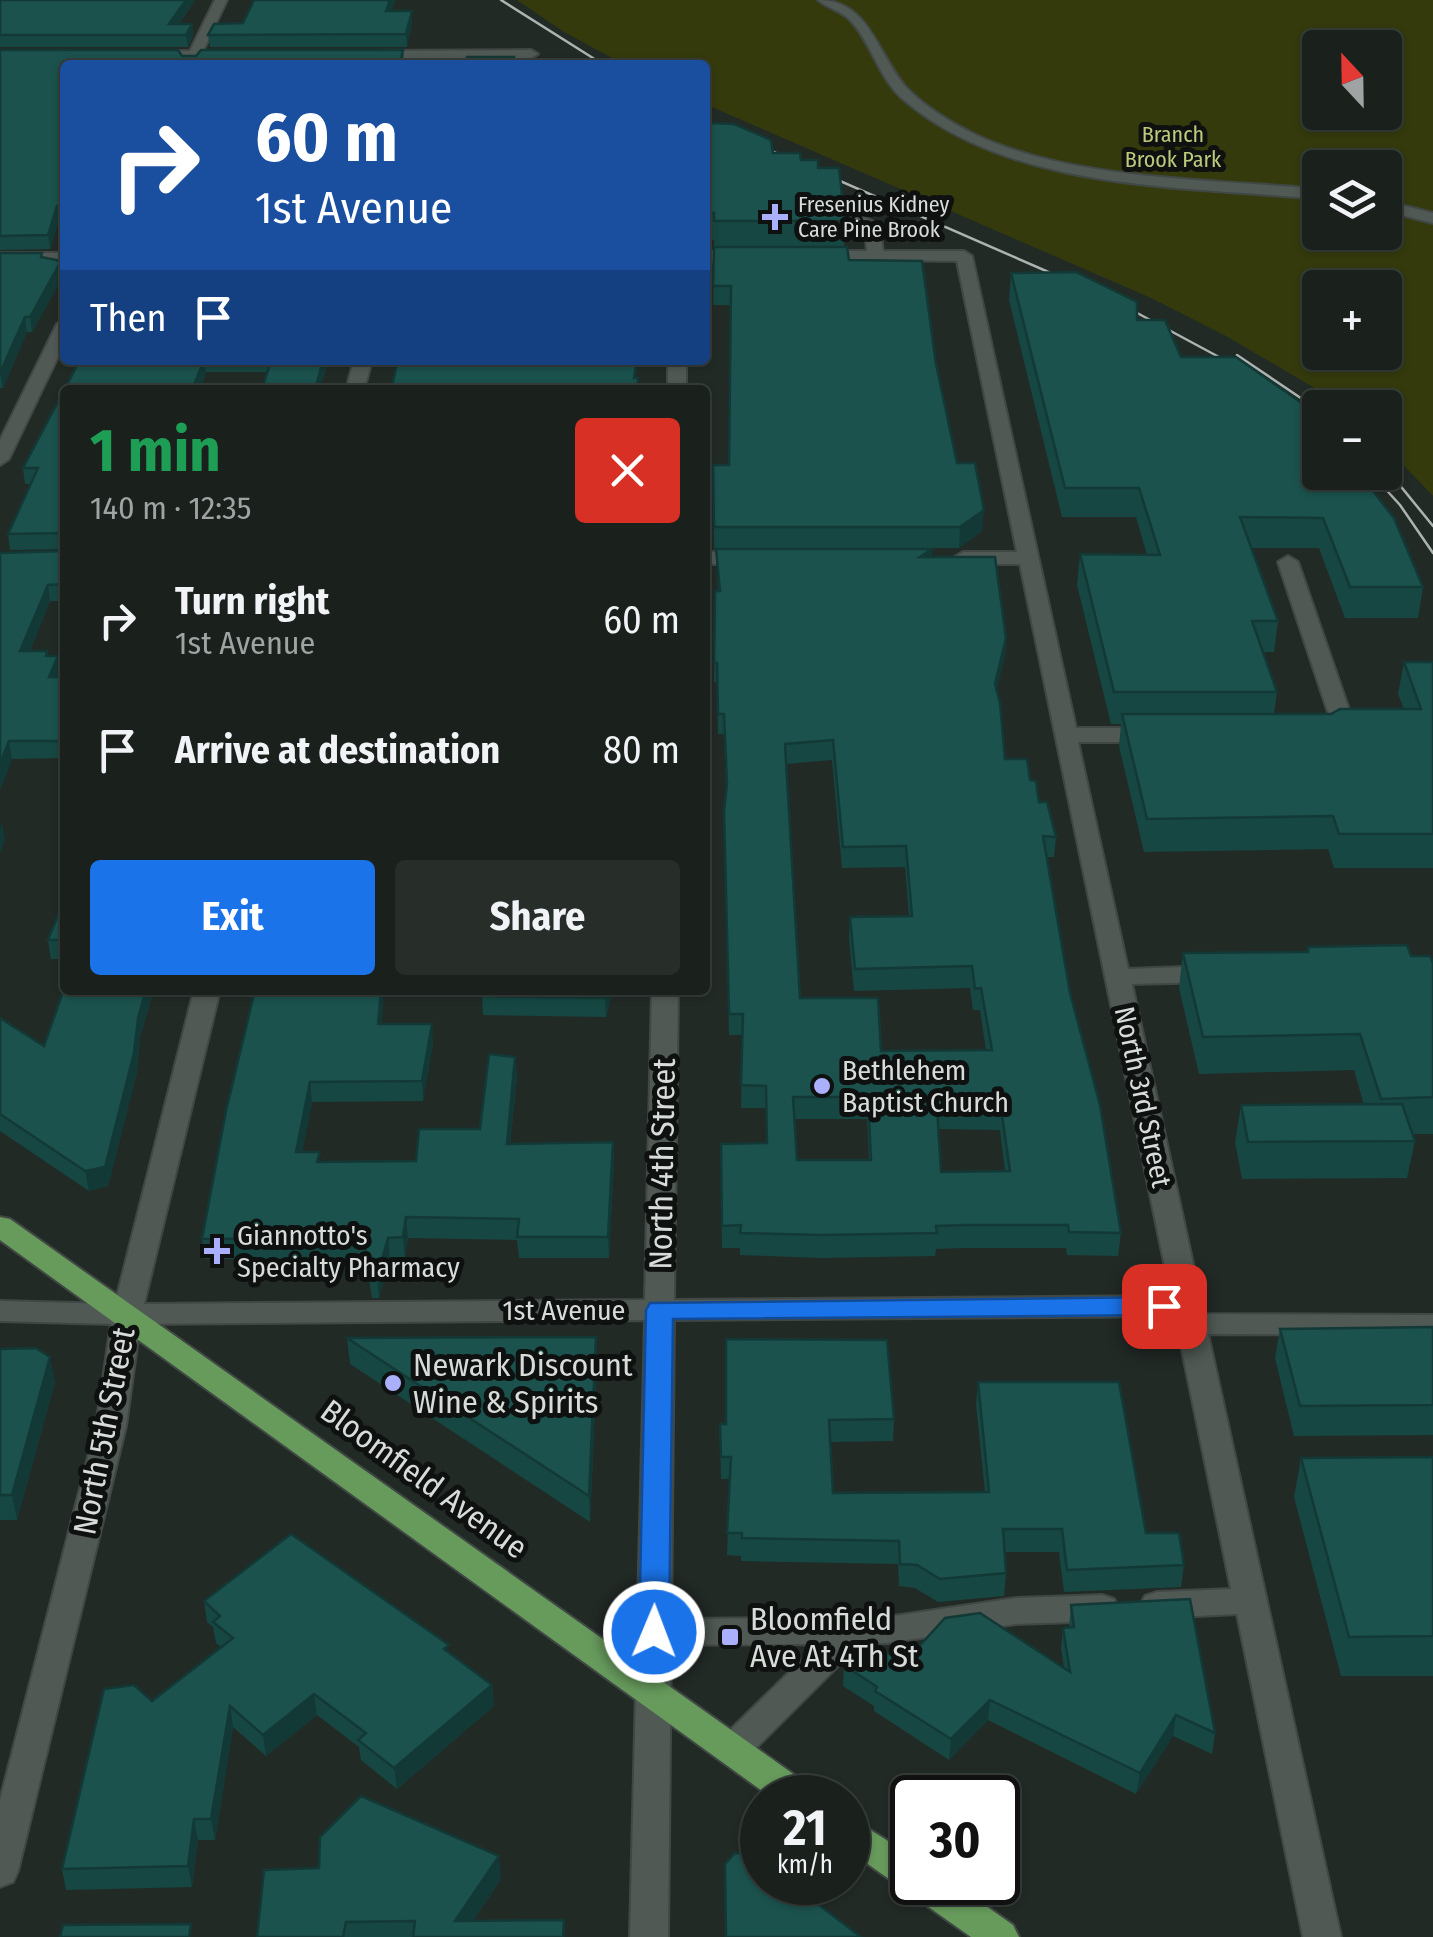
<!DOCTYPE html>
<meta charset="utf-8">
<style>
body{margin:0;font-family:"Fira Sans Condensed",sans-serif;background:#272d29;color:#f1f3f6;height:100vh;display:flex;flex-direction:column;font-size:38px;white-space:nowrap}
*{box-sizing:border-box;margin:0}
p{font-size:32px;color:#9fa3a3}
.icon{flex:none;width:55px;height:55px;fill:none;stroke:currentColor;stroke-width:2;stroke-linecap:round;stroke-linejoin:round}
.map{position:relative;flex:1;overflow:hidden}
.side{position:absolute;left:60px;top:385px;width:650px;height:610px;display:flex;flex-direction:column;background:#1a201c;border-radius:10px;box-shadow:0 2px 8px #0004,0 0 0 2px #383e3b}
.side>*{flex:none}
.top-card{position:absolute;left:60px;top:60px;width:650px;height:305px;border-radius:10px;box-shadow:0 2px 8px #0004,0 0 0 2px #383e3b;background:#1a4fa0;color:#fff;overflow:hidden}
.needle{width:65px;rotate:338deg}
.controls{position:absolute;left:1302px;top:30px;display:grid;gap:20px}
.controls a{display:grid;place-items:center;width:100px;height:100px;border-radius:10px;background:#1a201c;box-shadow:0 2px 8px #0004,0 0 0 2px #383e3b;font-size:50px}
.speed{position:absolute;left:740px;top:1775px;display:flex;gap:20px;font-size:50px;font-weight:700;text-align:center}
.speed>*{display:grid;place-content:center;width:130px;height:130px;border-radius:50%;background:#1a201c;box-shadow:0 2px 8px #0004,0 0 0 2px #383e3b;line-height:1}
.speed small{font-size:25px;font-weight:400}
.speed .limit{border:5px solid #111;border-radius:15px;background:#fff;color:#111}
.pin{position:absolute;display:grid;place-items:center;width:85px;height:85px;color:#fff;margin:-42px;border-radius:20px;box-shadow:0 5px 15px #0006}
.me{position:absolute;width:110px;margin:-55px;rotate:1deg;stroke-linejoin:round;filter:drop-shadow(0 0 8px #0008)}
.turn{display:flex;align-items:center;gap:35px;height:210px;padding:0 30px;font-size:45px}
.turn .icon{width:130px;height:130px;stroke-width:2.5}
.turn b{display:block;font-size:70px;line-height:85px}
.then{display:flex;align-items:center;height:95px;padding:0 30px;background:#0003;gap:20px;font-size:38px}
.round{display:grid;place-items:center;flex:none;width:105px;height:105px;border-radius:10px;background:#272d29}
.overview{display:flex;align-items:center;justify-content:space-between;height:170px;padding:0 30px}
h1{font-size:60px;font-weight:700;line-height:75px;color:#1e9e55}
.action{display:flex;gap:20px;margin-top:auto;padding:20px 30px}
.action a{flex:1;height:115px;border-radius:10px;background:#1a73e8;color:#fff;font-size:40px;font-weight:700;line-height:115px;text-align:center}
.action a+a{background:#272d29;color:#f1f3f6}
ul{padding:0;list-style:none}
li{display:flex;align-items:center;gap:30px;height:130px;padding:0 30px}
li div{flex:1}
li b{display:block;font-size:38px}
li em{font-style:normal}
.map>svg:first-child{display:block}
.green{fill:#343a0c;fill-rule:evenodd}
.lines{fill:none;stroke-linecap:round;stroke-linejoin:round}
.minor-casing{stroke:#404744;stroke-width:4}
.major-casing{stroke:#404744;stroke-width:4}
.minor{fill:#505954;fill-rule:evenodd}
.major{fill:#679b5c;fill-rule:evenodd}
.tram{stroke:#adb3b0;stroke-width:2.5}
.wall{fill:#174742;fill-rule:evenodd}
.shaded-wall{fill:#133936}
.building{fill:#1b524d;stroke:#133936;stroke-width:2.5;fill-rule:evenodd}
.route{fill:#1a73e8;stroke:#114b97;stroke-width:2.5}
.poi-dot{fill:#aab0fb;stroke:#0e1110;stroke-width:4}
.labels{text-anchor:middle;dominant-baseline:central;stroke-width:10;stroke-linejoin:round;paint-order:stroke}
.far-park-label{font-size:22px;fill:#bdc97b;stroke:#0e1110}
.far-poi-label{font-size:22px;fill:#d7dcd9;stroke:#0e1110;text-anchor:start}
.poi-label{font-size:28px;fill:#d7dcd9;stroke:#0e1110;text-anchor:start}
.street-label{font-size:28px;fill:#d7dcd9;stroke:#0e1110}
.near-street-label{font-size:32px;fill:#d7dcd9;stroke:#0e1110}
.near-poi-label{font-size:32px;fill:#d7dcd9;stroke:#0e1110;text-anchor:start}
</style>
<div class="map">
<svg width="1433" height="1937" viewBox="0 0 1433 1937">
<rect width="100%" height="100%" fill="#222a26"/>
<path class="green" d="M 517,0 L 1433,0 L 1433,496 L 1385,446 L 1385,408 L 1341,407 L 1323,393 L 1226,336 L 1151,298 L 705,104 L 705,65 L 625,65 L 564,32 ZM 1320,48 L 1385,48 L 1385,112 L 1320,112 ZM 1320,168 L 1385,168 L 1385,232 L 1320,232 ZM 1320,288 L 1385,288 L 1385,352 L 1320,352 Z"/>
<g class="lines">
<defs>
<g id="minor">
<polygon points="215,0 227,0 203,51 236,52 236,58 200,59 197,65 183,65 186,59 141,58 141,52 146,51 190,51"/>
<path d="M 818,0 C 869,0 877,53 905,86 C 921,104 951,123 974,134 C 1072,181 1212,179 1320,189 L 1320,199 C 1186,186 1013,192 905,101 C 879,80 872,43 850,20 C 842,11 827,8 818,0 Z"/>
<polygon points="371,51 531,50 538,54 531,58 366,58 366,52"/>
<polygon points="1385,201 1433,213 1433,223 1385,211"/>
<polygon points="854,213 879,224 883,251 964,251 972,256 1076,728 1151,728 1162,735 1151,742 1078,742 1128,969 1212,966 1225,974 1212,982 1132,984 1204,1314 1433,1315 1433,1335 1208,1334 1341,1937 1303,1937 1237,1614 1157,1618 1145,1614 1140,1605 1145,1596 1157,1592 1231,1589 1175,1316 674,1320 671,1619 887,1617 1016,1598 1102,1595 1114,1599 1119,1608 1114,1617 1102,1621 1016,1624 887,1643 861,1643 744,1760 732,1764 720,1760 715,1750 720,1740 818,1644 671,1645 668,1937 630,1937 645,1320 140,1324 126,1426 18,1871 13,1882 0,1887 0,1800 96,1426 111,1324 0,1321 0,1301 115,1304 194,990 220,990 144,1304 645,1300 652,990 678,990 674,1300 1171,1296 1020,564 963,564 953,558 963,552 1017,552 957,261 811,259 811,253 817,251 867,251 865,229 846,218"/>
<polygon points="705,252 747,251 755,256 747,261 705,262"/>
<rect x="0" y="253" width="65" height="10"/>
<polygon points="65,319 65,342 9,459 0,465 0,440 57,324"/>
<polygon points="354,360 372,360 364,390 346,390"/>
<rect x="668" y="360" width="18" height="30"/>
<polygon points="705,552 748,552 758,558 748,564 705,564"/>
<polygon points="1288,556 1298,562 1355,727 1331,740 1320,733 1332,724 1278,562"/>
</g>
<g id="major">
<polygon points="0,1217 10,1219 813,1788 818,1798 772,1798 0,1240"/>
<polygon points="848,1816 912,1856 912,1882 952,1882 1013,1925 1019,1937 971,1937 848,1850"/>
</g>
</defs>
<use href="#minor" class="minor-casing"/>
<use href="#major" class="major-casing"/>
<use href="#minor" class="minor"/>
<use href="#major" class="major"/>
<g class="tram">
<polyline points="501,0 604,65"/>
<polyline points="705,122 1076,284"/>
<polyline points="1113,300 1245,371"/>
<polyline points="1237,355 1320,411"/>
<polyline points="1385,467 1433,526"/>
<polyline points="1370,472 1400,505 1433,553"/>
</g>
</g>
<g class="wall">
<polygon points="0,0 195,0 179,24 192,24 193,36 188,47 0,47"/>
<polygon points="392,11 412,11 412,23 407,47 210,47 208,35 243,23"/>
<polygon points="0,50 182,56 403,50 404,62 403,65 65,65 65,216 64,220 59,220 50,249 0,250"/>
<polygon points="709,123 773,153 801,160 818,168 845,221 844,247 849,260 936,364 957,463 982,531 959,548 714,548 713,465 729,465 731,305 713,305 714,240 710,240"/>
<polygon points="0,253 43,257 63,276 32,332 27,332 3,388 0,388"/>
<polygon points="1011,273 1137,320 1181,357 1423,587 1418,618 1345,618 1319,548 1251,548 1278,621 1274,652 1263,652 1277,692 1274,714 1331,714 1404,709 1398,694 1404,662 1433,662 1433,868 1334,868 1328,849 1144,852 1119,746 1121,724 1111,724 1077,585 1080,554 1147,555 1136,517 1062,517 1009,300"/>
<polygon points="80,360 328,360 320,390 262,390 267,372 206,372 200,390 65,390 65,549 10,550 8,534 31,484 25,484 23,468"/>
<path d="M 716,549 L 932,549 L 932,557 L 1006,638 L 1005,657 L 996,690 L 1005,759 L 1030,780 L 1056,837 L 1054,857 L 1047,857 L 1070,993 L 1121,1233 L 1118,1256 L 1067,1255 L 1066,1248 L 964,1248 L 936,1249 L 935,1256 L 821,1258 L 740,1255 L 740,1248 L 722,1248 L 721,1144 L 766,1143 L 766,1108 L 741,1108 L 742,1035 L 729,1035 L 724,831 L 726,790 L 724,734 L 718,734 L 717,682 L 714,682 L 715,591 L 718,591 ZM 832,760 L 842,868 L 905,867 L 909,916 L 850,917 L 849,938 L 854,991 L 970,988 L 973,1010 L 980,1010 L 986,1050 L 881,1051 L 800,998 L 786,764 ZM 794,1119 L 867,1119 L 869,1160 L 797,1160 ZM 938,1129 L 1000,1130 L 1005,1171 L 941,1172 Z"/>
<polygon points="65,551 65,601 50,601 30,651 47,656 58,656 61,673 59,677 65,677 65,758 12,759 0,790 0,553"/>
<polygon points="65,902 65,959 51,959 48,940"/>
<polygon points="1308,947 1411,956 1433,963 1433,1134 1413,1134 1415,1141 1407,1178 1242,1179 1235,1142 1241,1105 1364,1105 1354,1070 1199,1074 1179,988 1183,953 1307,952"/>
<polygon points="65,990 154,990 140,1037 137,1072 108,1186 89,1191 0,1131 0,1018 44,1046"/>
<polygon points="255,990 382,1024 433,1044 423,1101 312,1102 302,1152 321,1162 416,1161 480,1129 515,1057 517,1077 510,1144 613,1142 614,1163 609,1258 519,1258 517,1240 408,1238 405,1258 390,1259 379,1298 372,1298 366,1258 205,1259 202,1239"/>
<polygon points="613,990 606,1017 483,1015 482,996"/>
<polygon points="1433,1327 1433,1435 1294,1436 1275,1358 1280,1329"/>
<polygon points="347,1338 597,1363 590,1522 350,1364"/>
<polygon points="0,1349 55,1382 17,1520 0,1520"/>
<polygon points="978,1382 1146,1533 1184,1565 1181,1587 1064,1592 1059,1552 1005,1552 1006,1573 1004,1596 938,1602 915,1588 899,1586 898,1564 741,1561 741,1556 727,1555 730,1479 721,1479 720,1424 894,1419 893,1441 830,1442 833,1493 985,1492 976,1404"/>
<polygon points="1433,1457 1433,1676 1341,1676 1294,1497 1301,1458"/>
<polygon points="204,1601 450,1653 492,1685 494,1706 397,1789 361,1760 359,1747 317,1715 266,1756 233,1727 215,1840 198,1840 192,1887 66,1890 62,1869 152,1701 221,1647 216,1643 213,1627 207,1622"/>
<polygon points="1071,1605 1215,1733 1212,1754 1173,1736 1136,1794 988,1720 949,1760 874,1711 874,1706 843,1686 844,1665 904,1663 1064,1668 1061,1648 1063,1628 1069,1628"/>
<polygon points="501,1879 473,1921 563,1937 257,1937"/>
</g>
<g class="shaded-wall">
<polygon points="186,0 195,0 170,36 169,24"/>
<polygon points="390,0 396,0 387,23 386,11"/>
<polygon points="412,11 412,23 407,47 406,34"/>
<polygon points="192,24 193,36 188,47 186,35"/>
<polygon points="64,198 65,216 64,220 62,206"/>
<polygon points="57,206 59,220 50,249 48,235"/>
<polygon points="61,261 63,276 32,332 30,317"/>
<polygon points="25,317 27,332 3,388 0,373"/>
<polygon points="204,360 205,360 206,372 200,390 192,390"/>
<polygon points="323,360 328,360 320,390 315,390"/>
<polygon points="984,510 982,531 959,548 960,527"/>
<polygon points="932,549 931,568 920,557"/>
<polygon points="48,585 50,601 23,668 20,651"/>
<polygon points="1006,638 1005,657 993,704 995,684"/>
<polygon points="58,656 61,673 52,694 49,677"/>
<polygon points="9,741 12,759 0,790 0,764"/>
<polygon points="2,822 5,840 0,854 0,828"/>
<polygon points="146,990 154,990 140,1037 137,1072 108,1186 89,1191 85,1171"/>
<polygon points="381,990 384,990 380,1044 378,1024"/>
<polygon points="608,990 613,990 606,1017 605,998"/>
<polygon points="432,1024 433,1044 423,1101 422,1081"/>
<polygon points="515,1057 517,1077 508,1165 507,1144"/>
<polygon points="310,1082 312,1102 298,1172 296,1152"/>
<polygon points="613,1142 614,1163 609,1258 608,1237"/>
<polygon points="406,1217 408,1238 405,1258 403,1237"/>
<polygon points="388,1238 390,1259 379,1298 377,1278"/>
<polygon points="596,1337 597,1363 590,1522 589,1496"/>
<polygon points="50,1357 55,1382 17,1520 12,1495"/>
<polygon points="492,1685 494,1706 397,1789 394,1768"/>
<polygon points="314,1694 317,1715 266,1756 263,1735"/>
<polygon points="990,1700 988,1720 949,1760 951,1739"/>
<polygon points="230,1706 233,1727 215,1840 211,1819"/>
<polygon points="1176,1715 1173,1736 1136,1794 1140,1773"/>
<polygon points="194,1819 198,1840 192,1887 188,1866"/>
<polygon points="499,1856 501,1879 462,1937 455,1921"/>
</g>
<g class="building">
<polygon points="0,0 186,0 169,24 192,24 186,35 0,35"/>
<polygon points="254,0 390,0 386,11 412,11 406,34 208,35 214,24 243,23"/>
<polygon points="0,50 178,50 182,56 196,56 201,50 403,50 400,65 65,65 65,198 62,206 57,206 48,235 0,236"/>
<polygon points="467,57 514,57 512,65 537,65 465,65"/>
<polygon points="709,123 734,124 771,140 773,153 800,153 801,160 818,160 818,168 839,168 845,221 714,221 714,213 710,213"/>
<polygon points="714,247 847,247 849,260 922,261 936,364 957,463 975,463 984,510 960,527 714,527 713,465 729,465 731,286 713,286"/>
<polygon points="0,253 42,253 41,257 61,261 30,317 25,317 0,373"/>
<polygon points="1076,272 1137,302 1137,320 1165,320 1181,357 1236,357 1306,406 1320,424 1320,472 1358,472 1394,518 1423,587 1350,587 1323,518 1240,517 1278,621 1252,621 1277,692 1114,692 1080,554 1160,555 1139,488 1065,488 1011,273"/>
<polygon points="80,360 204,360 192,390 65,390 65,536 62,533 8,534 38,468 23,468"/>
<polygon points="271,360 323,360 315,390 262,390"/>
<polygon points="398,360 637,360 634,378 638,378 637,390 391,390"/>
<path d="M 716,549 L 932,549 L 920,557 L 995,557 L 1006,638 L 995,684 L 1000,703 L 1005,759 L 1027,759 L 1030,780 L 1036,781 L 1039,802 L 1047,802 L 1056,837 L 1043,836 L 1070,993 L 1100,1105 L 1121,1233 L 1069,1232 L 1068,1225 L 966,1225 L 936,1226 L 937,1233 L 822,1235 L 740,1233 L 741,1225 L 722,1226 L 721,1144 L 767,1143 L 766,1086 L 741,1085 L 743,1014 L 729,1014 L 724,811 L 727,784 L 724,714 L 718,714 L 717,663 L 714,663 L 715,591 L 720,591 ZM 833,740 L 843,847 L 906,846 L 912,916 L 850,917 L 855,969 L 972,966 L 975,989 L 981,988 L 992,1050 L 881,1051 L 878,998 L 800,998 L 785,744 ZM 793,1097 L 868,1097 L 871,1160 L 797,1160 ZM 937,1107 L 1001,1108 L 1010,1171 L 941,1172 Z"/>
<polygon points="65,551 65,584 48,585 20,651 47,651 46,656 58,656 49,677 65,677 65,741 9,741 0,764 0,553"/>
<polygon points="1404,662 1433,662 1433,834 1339,834 1333,816 1147,819 1122,714 1331,714 1340,709 1421,709"/>
<polygon points="63,902 65,902 65,940 48,940"/>
<polygon points="1407,945 1411,956 1430,956 1433,963 1433,1097 1381,1099 1360,1034 1203,1037 1183,953 1308,952 1308,947"/>
<polygon points="65,986 65,990 146,990 138,1018 134,1053 105,1167 85,1171 0,1114 0,1018 44,1046"/>
<polygon points="255,990 381,990 378,1024 432,1024 422,1081 310,1082 296,1152 320,1152 317,1162 416,1161 419,1129 480,1129 489,1054 515,1057 507,1144 613,1142 608,1237 517,1237 519,1219 406,1217 403,1237 388,1238 377,1278 370,1278 364,1238 202,1239 226,1111"/>
<polygon points="483,990 608,990 605,998 482,996"/>
<polygon points="1402,1104 1415,1141 1248,1142 1241,1105"/>
<polygon points="1433,1327 1433,1405 1300,1406 1280,1329"/>
<polygon points="596,1337 589,1496 347,1338"/>
<polygon points="726,1339 887,1340 894,1419 829,1420 833,1493 989,1492 978,1382 1119,1382 1146,1533 1179,1533 1184,1565 1067,1570 1062,1529 1003,1529 1006,1573 940,1579 917,1565 900,1564 899,1541 742,1538 742,1533 727,1533 731,1457 721,1457 720,1424 726,1424"/>
<polygon points="36,1348 50,1357 12,1495 0,1495 0,1349"/>
<polygon points="1433,1457 1433,1636 1349,1637 1301,1458"/>
<polygon points="291,1534 449,1645 444,1649 492,1685 394,1768 358,1740 366,1733 314,1694 263,1735 230,1706 211,1819 194,1819 188,1866 62,1869 104,1689 134,1685 152,1701 233,1638 213,1622 220,1616 204,1601"/>
<polygon points="1190,1599 1215,1733 1176,1715 1140,1773 990,1700 951,1739 875,1691 877,1687 844,1665 868,1641 904,1663 945,1618 980,1613 1070,1672 1063,1628 1074,1627 1071,1605"/>
<polygon points="361,1796 499,1856 455,1921 564,1920 563,1937 413,1937 415,1921 346,1922 343,1937 257,1937 264,1870 319,1868 320,1837"/>
<polygon points="735,1853 753,1855 762,1863 762,1882 789,1882 861,1937 726,1937 725,1864"/>
<polygon points="191,1924 189,1937 60,1937 63,1925"/>
</g>
<polygon class="route" points="1164,1297 1173,1299 1177,1306 1173,1312 1164,1315 673,1319 669,1632 664,1640 654,1644 643,1640 639,1632 646,1310 650,1303"/>
<g class="poi-dot">
<path d="M770 202h10v10h10v10h-10v10h-10v-10h-10v-10h10z"/>
<circle cx="822" cy="1086" r="10"/>
<path d="M212 1236h10v10h10v10h-10v10h-10v-10h-10v-10h10z"/>
<circle cx="393" cy="1383" r="10"/>
<rect x="720" y="1627" width="20" height="20" rx="5"/>
</g>
<g class="labels">
<g class="far-park-label">
<text x="1173" y="134">Branch<tspan x="1173" dy="25">Brook Park</tspan></text>
</g>
<g class="far-poi-label">
<text x="798" y="204">Fresenius Kidney<tspan x="798" dy="25">Care Pine Brook</tspan></text>
</g>
<g class="poi-label">
<text x="842" y="1070">Bethlehem<tspan x="842" dy="32">Baptist Church</tspan></text>
<text x="237" y="1235">Giannotto's<tspan x="237" dy="32">Specialty Pharmacy</tspan></text>
</g>
<g class="street-label">
<text transform="translate(1143 1097) rotate(78)">North 3rd Street</text>
<text x="564" y="1310">1st Avenue</text>
</g>
<g class="near-street-label">
<text transform="translate(662 1164) rotate(-89)">North 4th Street</text>
<text transform="translate(104 1431) rotate(-79)">North 5th Street</text>
<text transform="translate(424 1479) rotate(36)">Bloomfield Avenue</text>
</g>
<g class="near-poi-label">
<text x="413" y="1365">Newark Discount<tspan x="413" dy="37">Wine &amp; Spirits</tspan></text>
<text x="750" y="1619">Bloomfield<tspan x="750" dy="37">Ave At 4Th St</tspan></text>
</g>
</g>
</svg>
<div class="controls">
<a><svg class="needle" viewBox="-14 -14 28 28"><path d="M0-13l5 13h-10z" fill="#e53935"/><path d="M0 13l5-13h-10z" fill="#9fa3a3"/></svg></a>
<a><svg class="icon" aria-label="layers" viewBox="0 0 24 24"><path d="M12 4l9 5-9 5-9-5zM3 14l9 5 9-5"/></svg></a>
<a>+</a>
<a>−</a>
</div>
<div class="speed"><div>21<small>km/h</small></div><div class="limit">30</div></div>
<div class="pin" style="left:1164px;top:1306px;background:#d93025"><svg class="icon" aria-label="arrive" viewBox="0 0 24 24"><path d="M6 21V4h12l-3 4 3 4H6"/></svg></div>
<svg class="me" style="left:654px;top:1632px" viewBox="-20 -20 40 40"><circle r="17" fill="#1a73e8" stroke="#fff" stroke-width="3"/><path d="M0-11L8 9 0 5-8 9z" fill="#fff"/></svg>
<div class="top-card">
<div class="turn"><svg class="icon" aria-label="right" viewBox="0 0 24 24"><path d="M7 20v-9h11M14 6l5 5-5 5"/></svg><div><b>60 m</b>1st Avenue</div></div>
<div class="then">Then<svg class="icon" aria-label="arrive" viewBox="0 0 24 24"><path d="M6 21V4h12l-3 4 3 4H6"/></svg></div>
</div>
<section class="side">
<div class="overview"><div><h1>1 min</h1><p>140 m · 12:35</p></div><a class="round" style="background:#d93025;color:#fff"><svg class="icon" aria-label="close" viewBox="0 0 24 24"><path d="M6 6l12 12M18 6L6 18"/></svg></a></div>
<ul>
<li><svg class="icon" aria-label="right" viewBox="0 0 24 24"><path d="M7 20v-9h11M14 6l5 5-5 5"/></svg><div><b>Turn right</b><p>1st Avenue</p></div><em>60 m</em></li>
<li><svg class="icon" aria-label="arrive" viewBox="0 0 24 24"><path d="M6 21V4h12l-3 4 3 4H6"/></svg><div><b>Arrive at destination</b></div><em>80 m</em></li>
</ul>
<div class="action"><a>Exit</a><a>Share</a></div>
</section>
</div>
